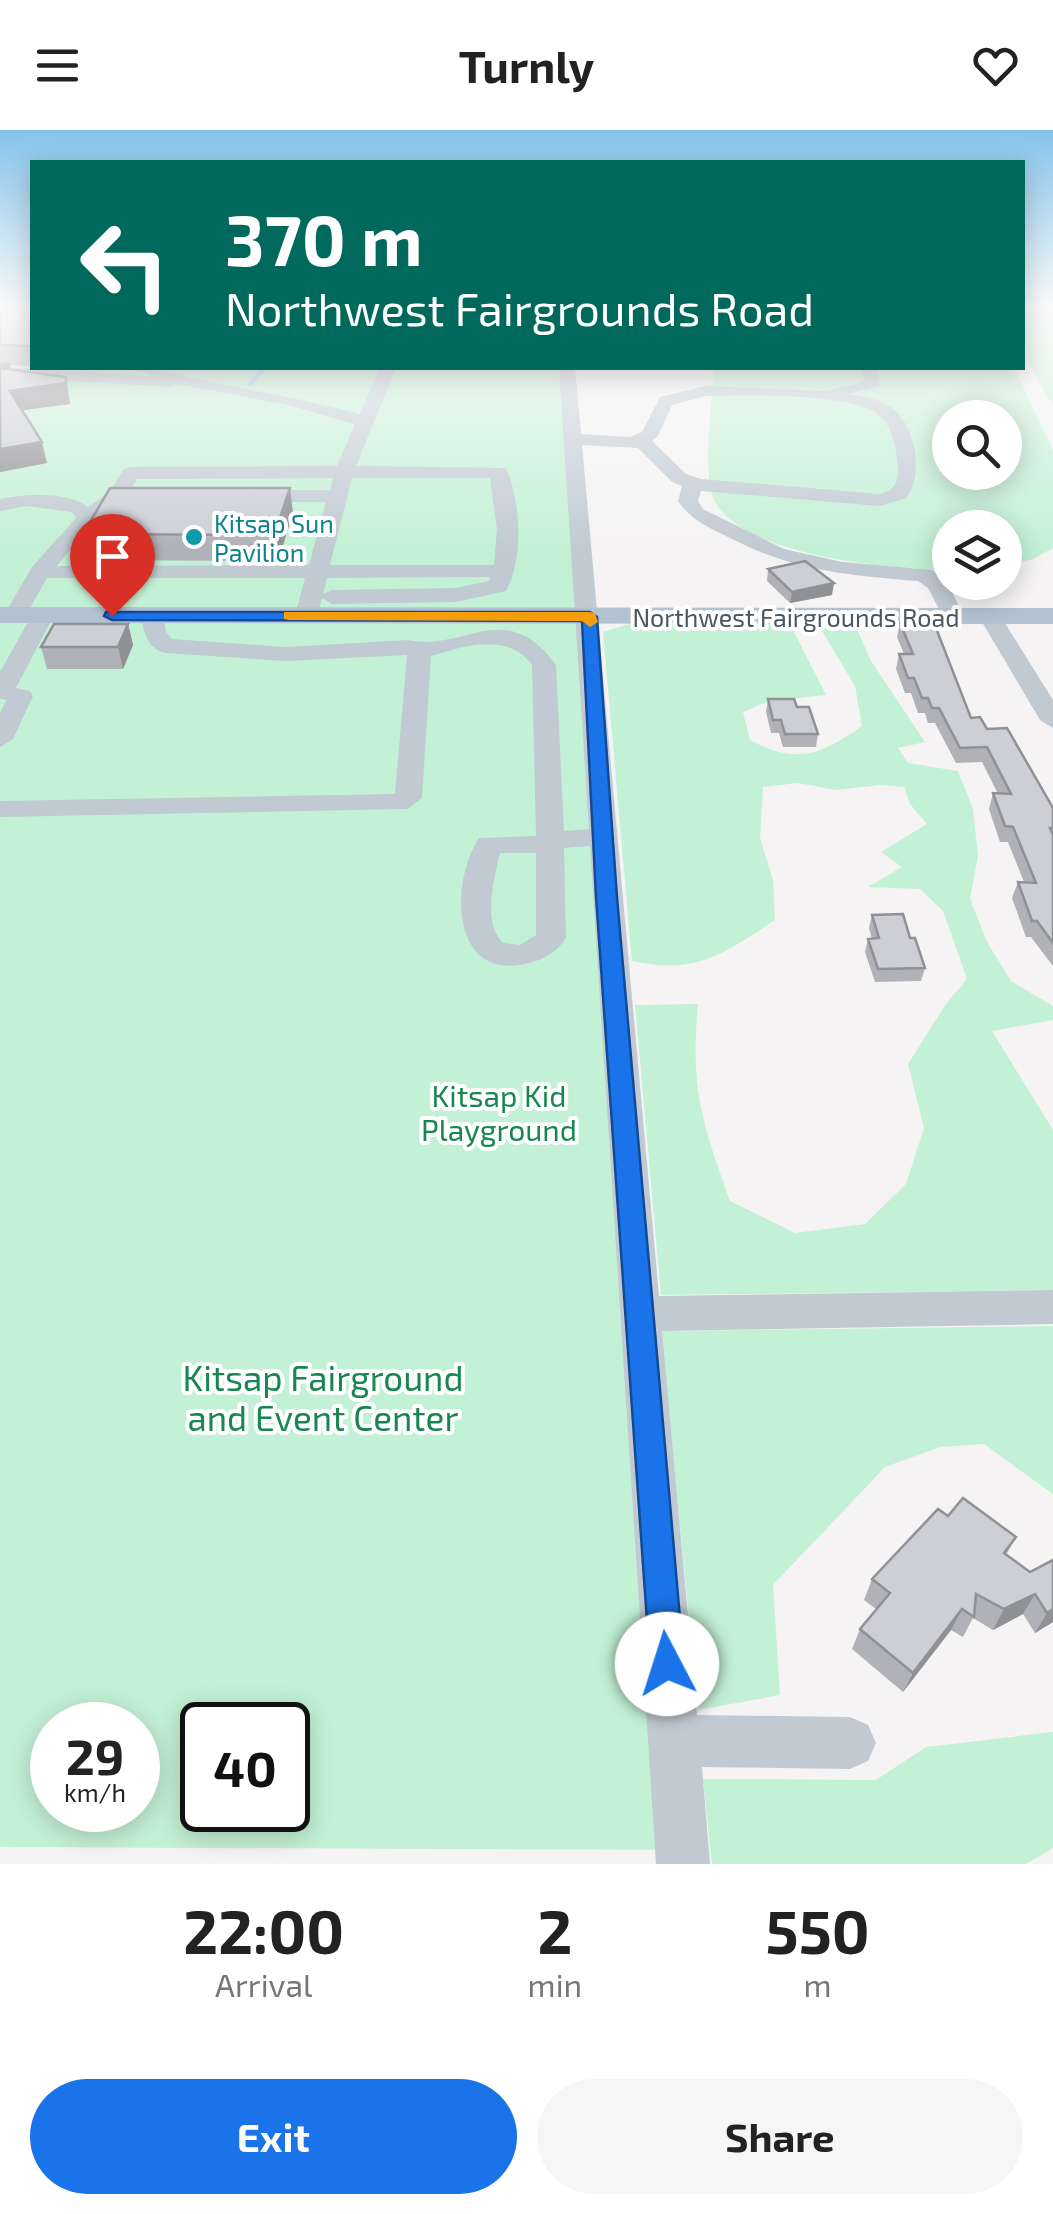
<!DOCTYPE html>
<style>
body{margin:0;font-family:"Exo 2",sans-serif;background:#f6f6f6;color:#222;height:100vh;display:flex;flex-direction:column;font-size:38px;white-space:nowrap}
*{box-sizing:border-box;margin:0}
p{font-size:32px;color:#767676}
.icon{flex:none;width:55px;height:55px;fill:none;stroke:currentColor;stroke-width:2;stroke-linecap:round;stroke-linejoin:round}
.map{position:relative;height:1734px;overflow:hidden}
.panel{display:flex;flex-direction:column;background:#fff;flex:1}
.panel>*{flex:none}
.banner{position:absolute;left:30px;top:30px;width:995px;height:210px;border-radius:0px;box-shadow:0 5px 25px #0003;background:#00695c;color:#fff;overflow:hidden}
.tools{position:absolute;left:932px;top:270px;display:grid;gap:20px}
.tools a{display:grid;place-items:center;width:90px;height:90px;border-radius:50%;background:#fff;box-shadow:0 5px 25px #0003;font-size:50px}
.speed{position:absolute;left:30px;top:1572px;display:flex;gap:20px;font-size:50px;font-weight:700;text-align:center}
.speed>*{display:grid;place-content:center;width:130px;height:130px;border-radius:50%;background:#fff;box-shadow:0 5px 25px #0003;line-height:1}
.speed small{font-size:25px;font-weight:400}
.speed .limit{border:5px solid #111;border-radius:15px;background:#fff;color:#111}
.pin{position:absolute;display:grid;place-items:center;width:85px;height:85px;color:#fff;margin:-102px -42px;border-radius:50% 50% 50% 0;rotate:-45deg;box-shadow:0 0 10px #0007}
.pin .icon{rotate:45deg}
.me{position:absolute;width:110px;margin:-55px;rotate:355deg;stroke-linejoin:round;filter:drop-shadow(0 0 8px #0008)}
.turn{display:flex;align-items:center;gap:35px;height:210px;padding:0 30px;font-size:45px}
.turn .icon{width:130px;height:130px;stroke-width:2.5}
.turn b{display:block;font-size:70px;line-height:85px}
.eta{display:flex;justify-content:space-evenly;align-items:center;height:170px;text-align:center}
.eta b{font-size:60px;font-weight:700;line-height:70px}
.primary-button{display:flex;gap:20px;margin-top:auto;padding:20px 30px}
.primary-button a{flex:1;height:115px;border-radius:60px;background:#1a73e8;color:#fff;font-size:40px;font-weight:700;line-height:115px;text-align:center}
.primary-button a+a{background:#f6f6f6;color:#222}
header{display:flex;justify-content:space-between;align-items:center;height:130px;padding:0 30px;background:#fff;font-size:45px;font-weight:700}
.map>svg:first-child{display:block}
.green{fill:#c3f1d5;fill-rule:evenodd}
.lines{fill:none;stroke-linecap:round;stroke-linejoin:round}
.stream{stroke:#90daee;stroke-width:4}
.minor{fill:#c1cad2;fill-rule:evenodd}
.major{fill:#b3c2d1;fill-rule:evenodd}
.wall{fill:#b0b2b7}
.shaded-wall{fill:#909195}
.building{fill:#cdcfd5;stroke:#909195;stroke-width:2.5}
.route{fill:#1a73e8;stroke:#114b97;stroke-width:2.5}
.slow{fill:#f59e0b}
.culture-dot{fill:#0f9aa8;stroke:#fff;stroke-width:4}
.labels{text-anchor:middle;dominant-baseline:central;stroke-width:8;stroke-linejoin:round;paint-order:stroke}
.far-culture-label{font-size:25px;fill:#0d838f;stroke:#fff;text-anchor:start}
.far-street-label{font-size:25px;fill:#4a5661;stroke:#fff}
.park-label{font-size:30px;fill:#17864f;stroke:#fff}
.near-park-label{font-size:35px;fill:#17864f;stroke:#fff}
</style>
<header><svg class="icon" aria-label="menu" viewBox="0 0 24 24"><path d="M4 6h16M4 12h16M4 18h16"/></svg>Turnly<svg class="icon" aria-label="heart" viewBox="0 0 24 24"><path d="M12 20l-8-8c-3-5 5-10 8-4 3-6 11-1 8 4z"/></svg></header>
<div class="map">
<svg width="1053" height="1734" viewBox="0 0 1053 1734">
<rect width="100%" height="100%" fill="#f5f3f3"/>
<g class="green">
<path d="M 0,177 L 32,177 L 32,238 L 567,238 L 682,1720 L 0,1717 ZM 52,1595 L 138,1595 L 138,1680 L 52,1680 ZM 202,1595 L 288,1595 L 288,1680 L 202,1680 Z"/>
<path d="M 1022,177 L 1053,177 L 1053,275 C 1029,239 1022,220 1022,177 Z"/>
<path d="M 714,238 L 1014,238 L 1053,320 L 1053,418 L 1033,429 L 1005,436 L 1005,398 L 950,398 L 950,440 C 897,440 726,426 711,361 C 704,331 712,270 714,238 ZM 950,288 L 1005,288 L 1005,342 L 950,342 Z"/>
<path d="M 630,494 L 790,494 L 826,565 L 769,571 L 743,582 L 750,610 C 796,635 821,625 862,596 L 855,556 L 818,494 L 855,495 L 871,531 L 925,612 L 898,618 L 908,633 L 958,641 L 973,679 L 978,726 L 970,769 L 987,812 L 1011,851 L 1053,876 L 1053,890 L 992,901 L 1053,1000 L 1053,1160 L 661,1165 L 635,875 L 698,874 C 690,959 702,992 730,1071 L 795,1103 L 865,1094 L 906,1054 L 924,998 L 908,934 L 946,874 L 967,849 L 943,781 L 920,759 L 868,757 L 902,737 L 881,722 L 927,694 L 910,674 L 904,657 L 881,655 L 836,660 L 798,653 L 763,657 L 760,708 L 773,750 L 775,790 C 723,824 697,845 632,831 L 603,502 Z"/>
<polygon points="1053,1196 1053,1364 984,1314 940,1317 885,1337 773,1455 780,1565 698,1580 661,1201"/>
<polygon points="1053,1602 1053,1718 1026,1734 712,1734 703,1649 876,1650 926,1617"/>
</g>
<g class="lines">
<polyline class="stream" points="250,254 264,238"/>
<g class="minor">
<path d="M 0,237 L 152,246 L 136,238 C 158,237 175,244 197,249 C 252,261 306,269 360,284 L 380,238 L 396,238 L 356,336 L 506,338 C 521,372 524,429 506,461 L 456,472 L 332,474 L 322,468 L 317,486 L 306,493 L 295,486 L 305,448 L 47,448 L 23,490 L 7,490 L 4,485 L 32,437 L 76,388 L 72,382 L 26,376 L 0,381 L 0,369 C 24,364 68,361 88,377 L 110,362 L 124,339 L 131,337 L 337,336 L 355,294 L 292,276 L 177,254 L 170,257 L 0,247 ZM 333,348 L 330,360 L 246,360 L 236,366 L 246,372 L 326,372 L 309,435 L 57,436 L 93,392 L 124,370 L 137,349 ZM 352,348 L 490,348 L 497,399 L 494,435 L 330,435 ZM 490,447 L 489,451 L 456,458 L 332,460 L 323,464 L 327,448 Z"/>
<path d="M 559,238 L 575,238 L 581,304 L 630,307 L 642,302 L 660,267 L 706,256 L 825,261 L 861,253 L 865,250 L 861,238 L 877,238 L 880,256 L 848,264 C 861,266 876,268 887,275 C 916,291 925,344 906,368 L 880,376 L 701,361 L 698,371 L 703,379 L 784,419 L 842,432 L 932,440 L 945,449 L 965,487 L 962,492 L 946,492 L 928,458 L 918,451 C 846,445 794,441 728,407 C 708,397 691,390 678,371 L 682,356 L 672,352 L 638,318 L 582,315 L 659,1166 L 1053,1160 L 1053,1194 L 662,1201 L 697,1585 L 850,1587 L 868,1595 L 876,1613 L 868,1631 L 850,1639 L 702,1637 L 710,1734 L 656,1734 L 590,716 L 564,718 L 566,808 C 557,822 545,829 529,833 C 451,854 449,753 479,708 L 536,706 L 532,535 C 507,502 465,516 431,526 L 422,668 L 408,679 L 0,687 L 0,671 L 395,664 L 407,525 L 286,531 L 165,523 C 148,519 143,502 142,486 L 153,479 L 164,486 L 166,502 L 172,509 L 286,517 L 409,510 C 461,523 506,465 556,535 L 564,701 L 589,699 ZM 706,266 C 743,265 850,263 878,284 C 892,295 896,318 898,335 C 899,350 896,360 880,364 L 701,349 L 686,344 L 652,311 L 658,306 L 672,275 ZM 500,723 L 536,723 L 536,805 L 520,815 L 503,813 C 482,792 494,749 500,723 Z"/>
<polygon points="43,478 54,485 16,558 30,561 33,566 13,609 0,617 0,583 6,570 0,569 0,542 32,485"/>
<polygon points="990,480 998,482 1053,570 1053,598 1040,590 979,487"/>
</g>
<polygon class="major" points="0,477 1053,478 1053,494 0,493"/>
</g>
<g class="wall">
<polygon points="32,177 32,236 10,235 11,240 66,247 70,274 22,280 47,333 0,342 0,182"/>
<polygon points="293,383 278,431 89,430 83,404"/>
<polygon points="768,439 832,465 790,473 767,451"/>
<polygon points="900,493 971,588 987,599 1053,678 1053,836 1031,807 1026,807 1012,768 1018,752 1024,752 1008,712 1000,712 989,679 993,663 998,664 982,632 956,633 935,593 928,593 925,583 918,583 911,563 905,563 896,539 899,524 904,524 897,507"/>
<polygon points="128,494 133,515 123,539 47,539 41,517"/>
<polygon points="768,569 797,577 818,604 816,617 783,617 779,603 771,603 766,582"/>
<polygon points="872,785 910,808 925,838 921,851 875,852 865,822 868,809 872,809 869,798"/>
<polygon points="948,1386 1016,1407 1006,1425 1030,1442 1053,1430 1053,1492 1035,1503 1023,1484 993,1500 973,1488 963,1507 951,1500 903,1562 852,1519 860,1499 876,1479 864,1470 872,1449"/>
</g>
<g class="shaded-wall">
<polygon points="9,232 14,252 0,256 0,234"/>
<polygon points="66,247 70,274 15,281 10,261"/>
<polygon points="42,312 47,333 0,342 0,319"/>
<polygon points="290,358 293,383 278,431 274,405"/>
<polygon points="834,453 832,465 790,473 792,462"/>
<polygon points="128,494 133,515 123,539 118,517"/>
<polygon points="1035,1464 1023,1484 993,1500 1004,1479"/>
<polygon points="962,1479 951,1500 903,1562 913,1543"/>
<polygon points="1053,1479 1053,1492 1035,1503 1047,1483"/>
</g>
<g class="building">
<polygon points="23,177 32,177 32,216 0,215 0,182"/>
<polygon points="0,238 66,247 66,253 10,261 42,312 0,319"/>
<polygon points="110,358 290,358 274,405 83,404"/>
<polygon points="805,431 834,453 792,462 768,439"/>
<polygon points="900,493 934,493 971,588 980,587 987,599 1007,598 1053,678 1053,698 1050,698 1053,705 1053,813 1037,791 1032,791 1018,752 1036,753 1013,697 1005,696 993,663 1011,664 987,617 960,618 939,578 932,578 928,568 922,568 914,548 908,548 899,524 913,524"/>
<polygon points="54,494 128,494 118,517 41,517"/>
<polygon points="768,569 794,569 797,577 809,577 818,604 785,604 781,590 773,590"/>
<polygon points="903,784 910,808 915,808 925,838 878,839 868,809 879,808 872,785"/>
<polygon points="963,1368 1016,1407 1004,1423 1030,1442 1053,1430 1053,1479 1047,1483 1035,1464 1004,1479 976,1464 974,1487 962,1479 913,1543 860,1499 890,1463 872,1449 938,1379 948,1386"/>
</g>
<linearGradient id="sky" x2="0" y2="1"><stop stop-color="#85c3ea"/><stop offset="0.42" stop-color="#fafafa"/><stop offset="1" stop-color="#fafafa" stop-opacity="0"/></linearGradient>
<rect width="1053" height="420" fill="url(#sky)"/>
<polygon class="route" points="106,482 590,482 597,487 617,767 684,1534 679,1547 667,1552 655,1547 650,1534 596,767 582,491 112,490 104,486"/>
<polygon class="slow" points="284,482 590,482 595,483 598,492 590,497 582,491 555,491 289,490 284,489"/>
<circle class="culture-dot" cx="194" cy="407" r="10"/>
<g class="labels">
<g class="far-culture-label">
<text x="214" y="393">Kitsap Sun<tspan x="214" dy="29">Pavilion</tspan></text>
</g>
<g class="far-street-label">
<text x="796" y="487">Northwest Fairgrounds Road</text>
</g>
<g class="park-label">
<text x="499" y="965">Kitsap Kid<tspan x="499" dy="34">Playground</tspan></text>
</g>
<g class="near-park-label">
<text x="323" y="1247">Kitsap Fairground<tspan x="323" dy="40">and Event Center</tspan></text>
</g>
</g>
</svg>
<div class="tools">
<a><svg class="icon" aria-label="search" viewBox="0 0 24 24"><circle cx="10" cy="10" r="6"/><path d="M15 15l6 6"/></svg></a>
<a><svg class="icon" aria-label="layers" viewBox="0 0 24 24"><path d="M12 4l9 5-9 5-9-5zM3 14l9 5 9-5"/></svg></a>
</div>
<div class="speed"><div>29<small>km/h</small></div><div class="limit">40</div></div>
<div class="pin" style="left:112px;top:486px;background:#d93025"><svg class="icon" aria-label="arrive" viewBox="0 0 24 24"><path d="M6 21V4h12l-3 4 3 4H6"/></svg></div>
<svg class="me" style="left:667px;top:1534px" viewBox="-20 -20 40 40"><circle r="19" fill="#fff"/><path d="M0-13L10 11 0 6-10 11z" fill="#1a73e8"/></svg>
<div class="banner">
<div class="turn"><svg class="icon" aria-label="left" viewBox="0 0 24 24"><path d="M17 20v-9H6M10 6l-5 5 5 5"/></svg><div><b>370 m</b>Northwest Fairgrounds Road</div></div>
</div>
</div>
<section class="panel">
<div class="eta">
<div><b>22:00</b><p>Arrival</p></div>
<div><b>2</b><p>min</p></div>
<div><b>550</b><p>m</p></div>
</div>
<div class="primary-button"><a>Exit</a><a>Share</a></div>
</section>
